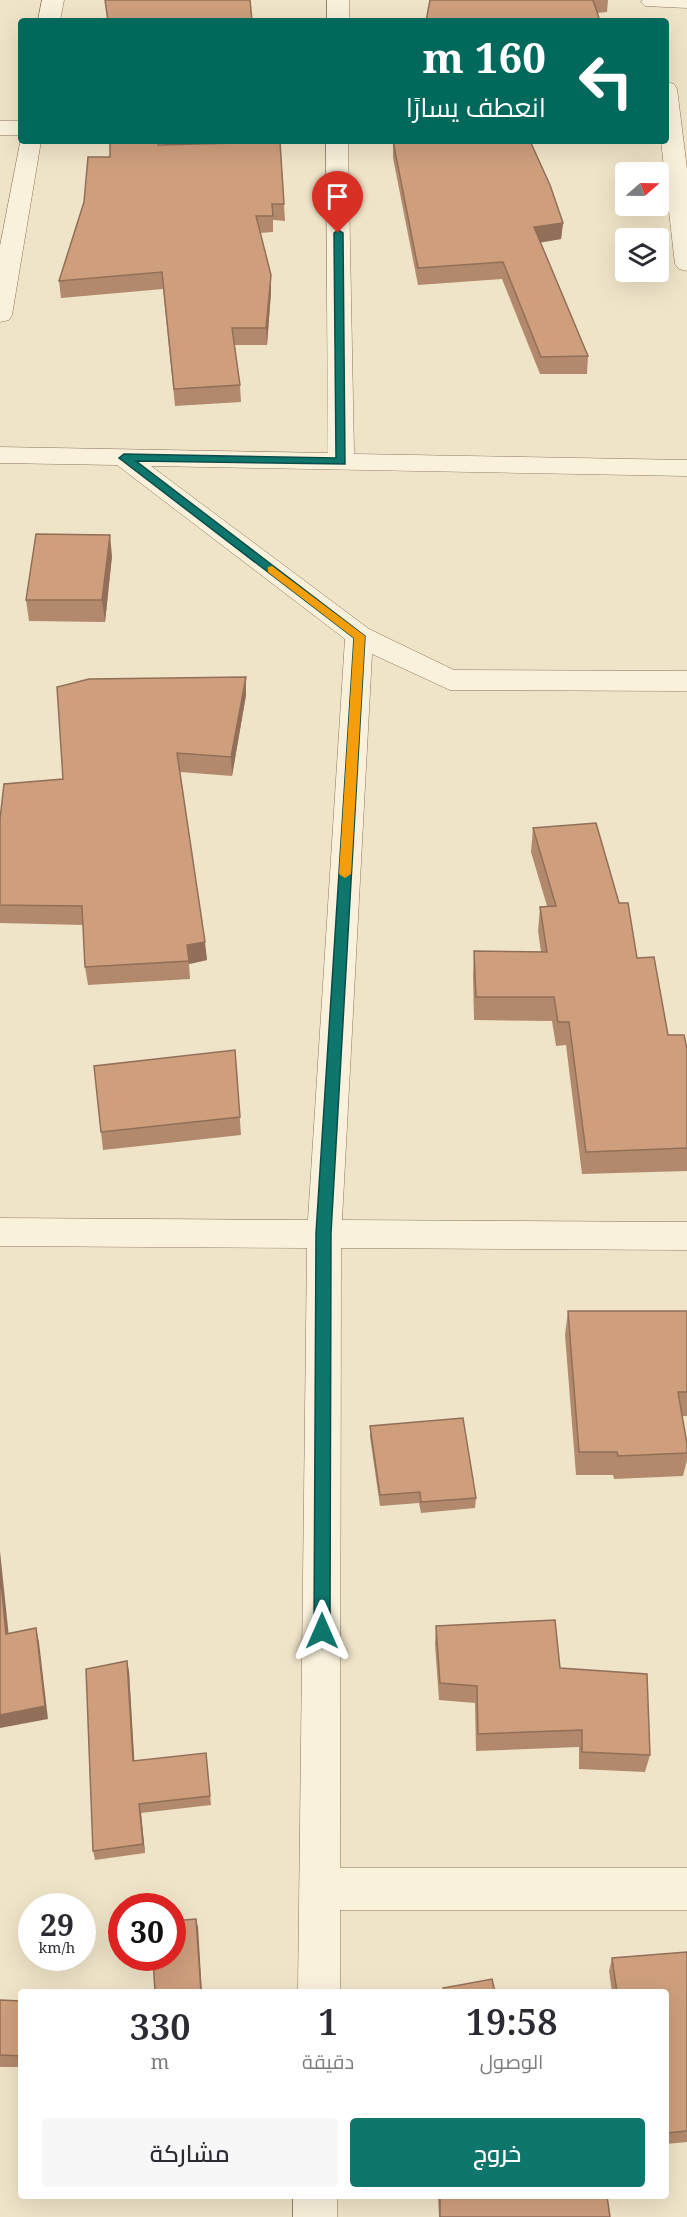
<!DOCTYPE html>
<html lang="ar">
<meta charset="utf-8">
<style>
body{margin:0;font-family:"Noto Serif",Cairo,serif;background:#f7f7f7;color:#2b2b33;direction:rtl;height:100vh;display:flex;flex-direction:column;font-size:22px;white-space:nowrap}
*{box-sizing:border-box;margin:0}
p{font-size:20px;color:#7c7c81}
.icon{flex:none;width:33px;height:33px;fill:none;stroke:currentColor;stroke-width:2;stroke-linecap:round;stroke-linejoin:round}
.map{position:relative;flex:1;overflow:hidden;direction:ltr}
.sheet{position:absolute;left:18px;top:1989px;width:651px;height:210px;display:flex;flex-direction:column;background:#fff;border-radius:6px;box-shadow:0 6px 24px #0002;direction:rtl}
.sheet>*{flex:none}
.guide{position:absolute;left:18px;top:18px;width:651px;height:126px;border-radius:6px;box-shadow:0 6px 24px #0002;direction:rtl;background:#00695c;color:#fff;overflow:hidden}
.needle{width:39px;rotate:70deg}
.buttons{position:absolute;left:615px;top:162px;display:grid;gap:12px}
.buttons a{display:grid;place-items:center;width:54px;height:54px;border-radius:6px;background:#fff;box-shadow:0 6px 24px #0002;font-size:30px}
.speed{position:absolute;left:18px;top:1893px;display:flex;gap:12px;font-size:30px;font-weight:700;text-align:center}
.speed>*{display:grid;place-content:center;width:78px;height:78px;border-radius:50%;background:#fff;box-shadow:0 6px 24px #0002;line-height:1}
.speed small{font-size:15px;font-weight:400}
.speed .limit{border:9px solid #d22;background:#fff;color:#111}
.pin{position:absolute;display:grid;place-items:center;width:51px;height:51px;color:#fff;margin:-62px -26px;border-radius:50% 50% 50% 0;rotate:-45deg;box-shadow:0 0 6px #0007}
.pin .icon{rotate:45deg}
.me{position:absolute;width:66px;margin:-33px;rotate:0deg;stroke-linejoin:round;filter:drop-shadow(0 0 4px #0008)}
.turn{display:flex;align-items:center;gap:21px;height:126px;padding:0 24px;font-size:27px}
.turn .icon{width:78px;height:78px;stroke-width:2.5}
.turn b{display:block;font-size:42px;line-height:51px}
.eta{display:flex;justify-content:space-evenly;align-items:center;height:102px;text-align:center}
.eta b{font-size:36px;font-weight:600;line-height:42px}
.cta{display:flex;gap:12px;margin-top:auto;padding:12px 24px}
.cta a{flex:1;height:69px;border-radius:6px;background:#0f766e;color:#fff;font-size:24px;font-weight:600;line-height:69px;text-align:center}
.cta a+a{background:#f7f7f7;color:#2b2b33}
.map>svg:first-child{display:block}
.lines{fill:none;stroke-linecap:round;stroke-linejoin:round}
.street-casing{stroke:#8d765c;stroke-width:1}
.street{fill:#faf1dc;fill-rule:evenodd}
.wall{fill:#b2896c}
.shaded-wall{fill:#916f58}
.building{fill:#cf9f7d;stroke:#916f58;stroke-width:1.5}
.route{fill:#0f766e;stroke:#0a4d48;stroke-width:1.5}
.slow{fill:#f59e0b}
</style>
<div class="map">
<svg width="687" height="2217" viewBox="0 0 687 2217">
<rect width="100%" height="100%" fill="#f0e4c8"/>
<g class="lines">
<defs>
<g id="street">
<polygon points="42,0 64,0 60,21 38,21"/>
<rect x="327" y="0" width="22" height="21"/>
<polygon points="643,0 687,0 687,8 645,6 641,2"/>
<polygon points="666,82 674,84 677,89 687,169 687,271 679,269 675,264 661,141 666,141"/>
<rect x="0" y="121" width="21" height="14"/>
<polygon points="21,138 21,141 41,141 12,315 9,320 0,322 0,246"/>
<polygon points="326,141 348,141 354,454 687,460 687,476 151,466 369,629 454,670 687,671 687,691 450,690 372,654 342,1220 687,1222 687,1250 341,1248 340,1868 687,1868 687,1910 340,1910 340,1992 298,1992 307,1248 0,1246 0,1218 308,1220 345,639 117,465 0,463 0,447 328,453"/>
<rect x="293" y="2196" width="44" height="21"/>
</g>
</defs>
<use href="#street" class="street-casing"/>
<use href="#street" class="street"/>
</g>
<g class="wall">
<polygon points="430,0 608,0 607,12 597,13"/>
<polygon points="393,141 563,223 561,239 540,242 588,356 587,374 540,374 502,279 418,285 393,158"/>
<polygon points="158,145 284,204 285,221 273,220 273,232 260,233 271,292 267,345 234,345 240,385 241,402 175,406 163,289 61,298 59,281 110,157"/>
<polygon points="112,556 105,622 29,621 26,600"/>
<polygon points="246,677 246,695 232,776 180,772 207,960 189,964 190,979 88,985 85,967 83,925 0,923 0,819"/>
<polygon points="533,828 619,903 637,958 668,1035 687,1049 687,1171 582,1174 566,1045 556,1046 552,1021 474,1020 473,975 474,951 541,952 538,931 540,907 547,906 531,852"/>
<polygon points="235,1050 241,1135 103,1150 101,1132"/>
<polygon points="568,1311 687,1311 687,1416 682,1416 687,1444 687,1460 683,1476 614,1479 613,1475 576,1475 565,1335"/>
<polygon points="370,1426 476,1498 475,1508 421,1513 419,1503 380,1506 370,1437"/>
<polygon points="436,1626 560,1668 650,1755 645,1772 579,1769 579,1747 476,1751 475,1703 439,1700 435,1644"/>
<polygon points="129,1671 134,1761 206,1753 211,1805 141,1813 145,1853 95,1860 93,1851"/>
<polygon points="687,1952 687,2142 666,2144 666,1992 612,1992 609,1971 612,1958"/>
<polygon points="0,2000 21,2001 21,2067 0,2067"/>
<polygon points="438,2196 607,2196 610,2217 439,2217"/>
</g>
<g class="shaded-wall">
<polygon points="563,223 561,239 533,244 534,227"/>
<polygon points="271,275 271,292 267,345 266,328"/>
<polygon points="110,535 112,556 105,622 102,600"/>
<polygon points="246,677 246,695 232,776 231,757"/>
<polygon points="205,942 207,960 189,964 187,945"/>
<polygon points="0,1551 10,1647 6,1634 0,1571"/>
<polygon points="36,1628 39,1642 48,1719 0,1728 0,1715"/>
<polygon points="127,1661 129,1671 135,1771 133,1761"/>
<polygon points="139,1804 141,1813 145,1853 143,1844"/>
<polygon points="196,1919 198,1927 202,1992 201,1992"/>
</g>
<g class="building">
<polygon points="105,0 250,0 252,21 108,21"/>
<polygon points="430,0 593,0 600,21 426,21"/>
<polygon points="158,141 158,145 280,142 284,204 272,204 273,216 256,216 271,275 266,328 232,328 240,385 174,389 162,272 59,281 84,202 88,157 110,157 110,142"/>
<polygon points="393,141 530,141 550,185 563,223 534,227 588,356 541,357 503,262 418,268"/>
<polygon points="36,534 110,535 102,600 26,600"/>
<polygon points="246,677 231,757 177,753 205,942 187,945 189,961 85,967 82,906 0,905 0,819 4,784 63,779 57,687 89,679"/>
<polygon points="596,823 619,903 628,903 637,958 654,957 668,1035 684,1035 687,1049 687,1148 586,1152 569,1022 558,1022 554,997 476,997 474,951 547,952 540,907 556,906 533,828"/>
<polygon points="235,1050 240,1117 101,1132 94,1066"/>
<polygon points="568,1311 687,1311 687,1392 678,1392 687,1444 687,1453 618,1456 617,1452 579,1452"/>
<polygon points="463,1418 476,1498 421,1502 420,1492 380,1495 370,1426"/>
<polygon points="0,1571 6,1634 36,1628 45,1706 0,1715"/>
<polygon points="555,1620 560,1668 647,1674 650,1755 582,1752 582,1730 478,1734 477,1686 440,1683 436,1626"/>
<polygon points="127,1661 133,1761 206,1753 210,1796 139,1804 143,1844 93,1851 86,1669"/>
<polygon points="196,1919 201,1992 155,1992 153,1958 172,1958 172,1921"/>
<polygon points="687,1952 687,2131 666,2133 666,1992 617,1992 612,1958"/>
<polygon points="492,1979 495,1992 444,1992 443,1988"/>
<polygon points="0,2000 21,2001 21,2056 0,2055"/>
<polygon points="440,2196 607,2196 610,2217 440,2217"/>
</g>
<polygon class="route" points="338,230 343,233 345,464 136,461 365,636 331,1233 330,1631 327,1637 322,1639 316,1637 314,1631 316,1233 354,638 119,458 124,454 336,458 334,233"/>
<polygon class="slow" points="272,566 365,636 351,874 345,878 339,874 354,638 268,572 268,567"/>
</svg>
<div class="buttons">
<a><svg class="needle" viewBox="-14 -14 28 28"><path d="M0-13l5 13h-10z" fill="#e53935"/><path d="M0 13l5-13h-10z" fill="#7c7c81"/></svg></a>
<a><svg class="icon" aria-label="layers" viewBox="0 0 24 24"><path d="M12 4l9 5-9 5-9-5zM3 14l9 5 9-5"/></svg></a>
</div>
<div class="speed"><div>29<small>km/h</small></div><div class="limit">30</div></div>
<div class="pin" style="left:338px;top:233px;background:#d93025"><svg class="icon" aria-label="arrive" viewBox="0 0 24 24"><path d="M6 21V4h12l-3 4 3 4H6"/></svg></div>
<svg class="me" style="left:322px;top:1631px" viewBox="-20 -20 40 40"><path d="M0-17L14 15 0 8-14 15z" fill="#0f766e" stroke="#fff" stroke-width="4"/></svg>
<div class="guide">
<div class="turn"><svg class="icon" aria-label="left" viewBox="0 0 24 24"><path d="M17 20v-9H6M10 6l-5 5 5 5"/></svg><div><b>160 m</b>انعطف يسارًا</div></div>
</div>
<section class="sheet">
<div class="eta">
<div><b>19:58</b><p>الوصول</p></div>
<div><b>1</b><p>دقيقة</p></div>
<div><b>330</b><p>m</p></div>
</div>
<div class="cta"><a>خروج</a><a>مشاركة</a></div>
</section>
</div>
